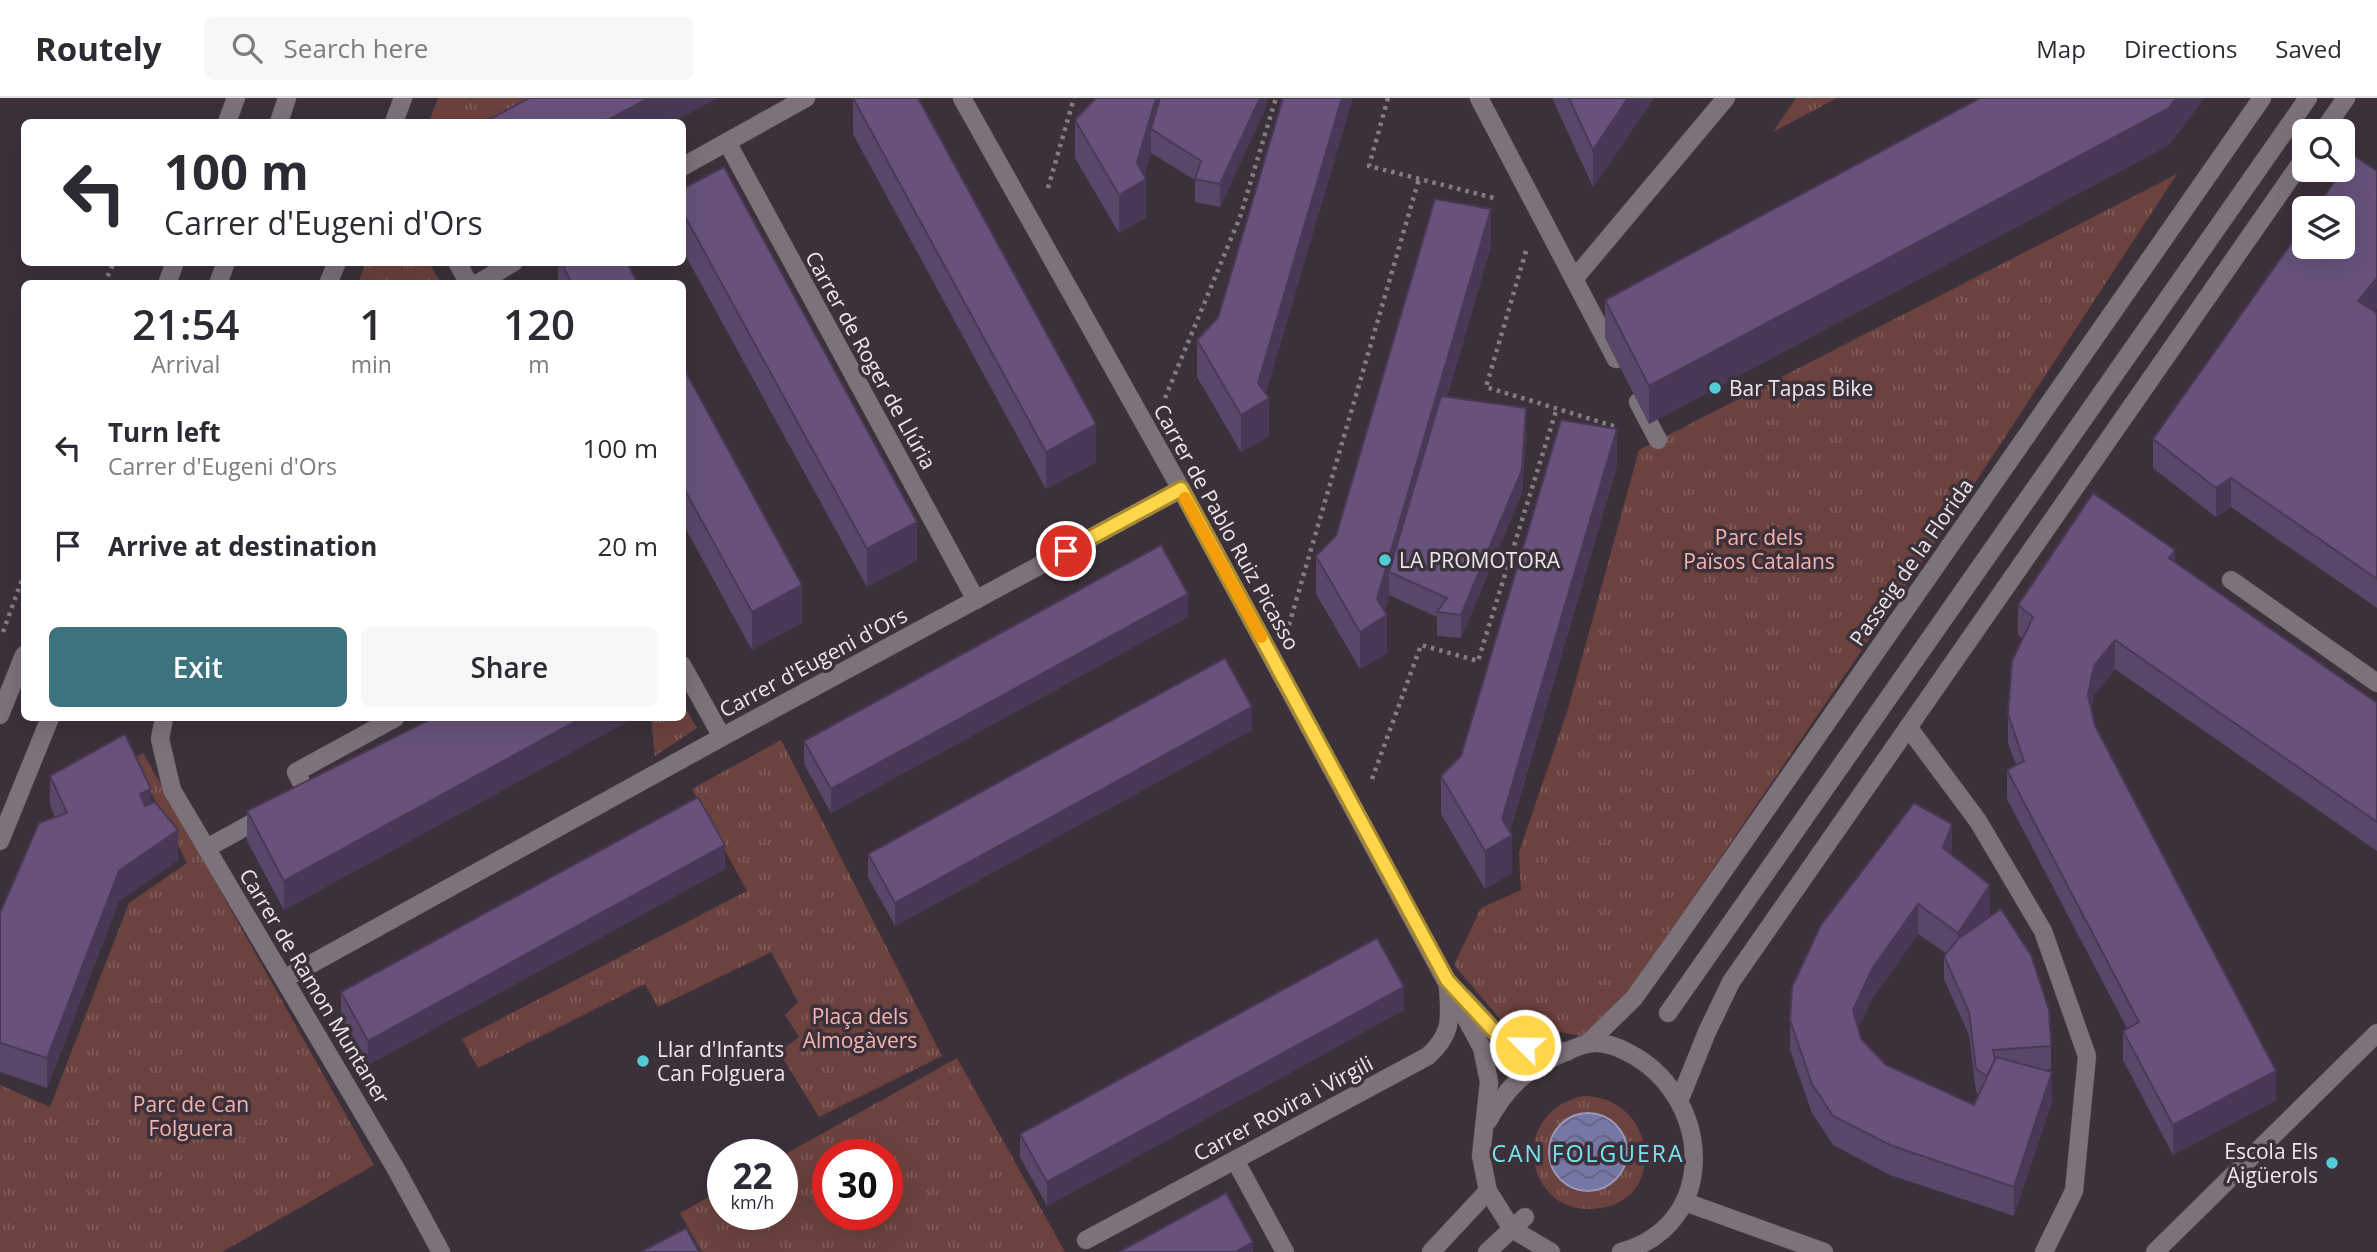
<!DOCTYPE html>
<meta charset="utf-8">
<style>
body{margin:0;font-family:"Open Sans",sans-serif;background:#f7f7f7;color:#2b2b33;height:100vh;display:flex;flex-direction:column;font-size:26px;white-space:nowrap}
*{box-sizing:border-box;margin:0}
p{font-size:23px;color:#7c7c81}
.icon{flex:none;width:38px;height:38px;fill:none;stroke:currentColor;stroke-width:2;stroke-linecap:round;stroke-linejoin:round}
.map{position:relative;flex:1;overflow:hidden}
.details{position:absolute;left:21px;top:182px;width:665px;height:441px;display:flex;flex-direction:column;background:#fff;border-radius:10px;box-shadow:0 7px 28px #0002}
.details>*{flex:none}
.banner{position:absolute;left:21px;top:21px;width:665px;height:147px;border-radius:10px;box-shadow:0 7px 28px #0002;background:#fff;color:#2b2b33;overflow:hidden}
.buttons{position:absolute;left:2292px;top:21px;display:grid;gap:14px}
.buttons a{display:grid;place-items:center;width:63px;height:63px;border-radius:10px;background:#fff;box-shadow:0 7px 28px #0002;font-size:35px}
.speed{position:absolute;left:707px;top:1041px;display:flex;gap:14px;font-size:35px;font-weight:700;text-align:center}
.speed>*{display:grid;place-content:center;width:91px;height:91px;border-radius:50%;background:#fff;box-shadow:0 7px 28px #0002;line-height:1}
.speed small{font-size:18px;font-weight:400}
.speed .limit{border:10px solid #d22;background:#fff;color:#111}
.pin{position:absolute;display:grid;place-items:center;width:60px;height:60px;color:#fff;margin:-30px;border:4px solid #fff;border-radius:50%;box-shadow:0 2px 7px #0007}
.me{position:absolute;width:77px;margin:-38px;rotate:293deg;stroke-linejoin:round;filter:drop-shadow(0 0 5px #0008)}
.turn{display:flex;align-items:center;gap:24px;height:147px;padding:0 28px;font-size:32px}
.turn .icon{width:91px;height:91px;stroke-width:2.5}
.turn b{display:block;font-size:49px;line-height:60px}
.eta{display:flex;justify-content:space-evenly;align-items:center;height:119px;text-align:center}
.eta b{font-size:42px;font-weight:600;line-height:49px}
.cta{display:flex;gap:14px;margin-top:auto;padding:14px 28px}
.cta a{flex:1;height:80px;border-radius:10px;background:#3d737d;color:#fff;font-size:28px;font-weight:600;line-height:80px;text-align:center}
.cta a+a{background:#f7f7f7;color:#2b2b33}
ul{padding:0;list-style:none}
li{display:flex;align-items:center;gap:21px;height:98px;padding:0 28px}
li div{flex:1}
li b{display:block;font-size:26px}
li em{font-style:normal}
header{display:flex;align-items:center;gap:42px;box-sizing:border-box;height:98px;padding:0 35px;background:#fff;border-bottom:2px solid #e1e1e2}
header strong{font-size:33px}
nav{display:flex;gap:38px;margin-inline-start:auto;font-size:24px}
.search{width:490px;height:63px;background:#f7f7f7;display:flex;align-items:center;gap:18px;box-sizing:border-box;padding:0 24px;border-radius:10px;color:#7c7c81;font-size:26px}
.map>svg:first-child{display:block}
.grass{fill:url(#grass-tufts);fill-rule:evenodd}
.water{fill:url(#water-waves);stroke:#9998ba;stroke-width:2}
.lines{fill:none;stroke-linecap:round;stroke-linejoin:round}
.pedestrian-casing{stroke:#584e56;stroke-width:19}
.minor-casing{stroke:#584e56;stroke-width:19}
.secondary-casing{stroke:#584e56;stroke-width:19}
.path{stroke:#857c83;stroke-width:4.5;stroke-dasharray:3.5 5;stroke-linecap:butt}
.pedestrian{stroke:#7d717a;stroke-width:18}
.minor{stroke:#7d717a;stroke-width:18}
.secondary{stroke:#7d717a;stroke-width:18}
.wall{fill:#59476a;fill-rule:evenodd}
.shaded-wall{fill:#493956}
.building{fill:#68527b;stroke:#493956;stroke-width:2}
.route-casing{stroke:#a68a30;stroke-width:18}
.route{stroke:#ffd54a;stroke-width:12}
.slow{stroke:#f59e0b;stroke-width:12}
.poi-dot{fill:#52cbd8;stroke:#3c313a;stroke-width:2.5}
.labels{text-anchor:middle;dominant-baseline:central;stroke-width:7;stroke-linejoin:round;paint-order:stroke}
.street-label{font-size:21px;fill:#ede6eb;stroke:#3c313a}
.poi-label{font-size:21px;fill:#ede6eb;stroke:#3c313a;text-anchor:start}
.park-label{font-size:21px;fill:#f7b3ad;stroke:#3c313a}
.neighbourhood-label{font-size:23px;letter-spacing:2px;fill:#78e3ef;stroke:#3c313a}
</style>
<header>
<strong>Routely</strong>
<div class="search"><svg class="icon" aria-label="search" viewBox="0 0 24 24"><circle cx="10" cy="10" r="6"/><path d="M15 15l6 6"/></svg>Search here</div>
<nav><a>Map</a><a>Directions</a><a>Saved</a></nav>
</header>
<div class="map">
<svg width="2377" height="1154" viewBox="0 0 2377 1154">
<defs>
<pattern id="grass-tufts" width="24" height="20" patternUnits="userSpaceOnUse" patternTransform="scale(1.75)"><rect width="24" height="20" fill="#6c423e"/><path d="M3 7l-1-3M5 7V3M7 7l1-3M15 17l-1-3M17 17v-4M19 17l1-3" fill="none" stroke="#815d5a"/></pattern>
<pattern id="water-waves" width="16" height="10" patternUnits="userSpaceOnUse" patternTransform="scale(1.75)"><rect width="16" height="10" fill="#7577a5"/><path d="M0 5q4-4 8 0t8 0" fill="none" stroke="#63637f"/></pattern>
</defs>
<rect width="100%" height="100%" fill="#3c313a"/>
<g class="grass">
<polygon points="438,0 538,0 493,24 429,24"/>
<polygon points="1796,0 1837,0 1773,34"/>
<polygon points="2177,76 1954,417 1609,923 1585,939 1501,922 1454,867 1481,810 1521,792 1519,754 1568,611 1639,352"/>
<polygon points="366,164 429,165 441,185 358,185"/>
<polygon points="683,606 697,630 655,658 651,620 682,620"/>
<polygon points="781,642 942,958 819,1019 779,954 799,939 785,917 798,904 771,854 658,909 645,886 478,970 462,941 747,793 692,691"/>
<polygon points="143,655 374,1067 222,1154 0,1154 0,987 50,1009 129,805 187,765 134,661"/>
<path d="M 957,960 L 1065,1154 L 702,1154 L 680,1115 L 723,1091 L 723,1116 L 782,1116 L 782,1058 ZM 828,1057 L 887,1057 L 887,1116 L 828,1116 Z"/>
<path d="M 1583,998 C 1655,998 1669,1099 1601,1110 C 1526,1123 1505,1015 1583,998 ZM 1585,1015 C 1649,1022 1633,1107 1571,1090 L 1562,1025 Z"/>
</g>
<circle class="water" cx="1588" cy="1054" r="39"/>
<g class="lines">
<defs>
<g id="pedestrian">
<polyline points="727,44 976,502"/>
<polyline points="1908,629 1978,723 2043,833 2087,958 2074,1093 2044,1154"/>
<polyline points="296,702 307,696 296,674 395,620"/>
<polyline points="207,750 265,718"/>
<polyline points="1668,915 2308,0"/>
<polyline points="1487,1154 1525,1119"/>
</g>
<g id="minor">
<polyline points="962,0 1181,391 1482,950 1489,984 1481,1058 1488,1093 1512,1131 1551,1154"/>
<polyline points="1479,0 1616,261"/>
<polyline points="394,24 403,0"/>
<polyline points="2323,33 2346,0"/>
<polyline points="682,69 806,0"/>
<polyline points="457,164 469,186"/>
<polyline points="1575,180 1726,0"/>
<polyline points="328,186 337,164"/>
<polyline points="477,186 514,164"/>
<polyline points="1638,304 1658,342"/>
<polyline points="2231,482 2377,585"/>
<polyline points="682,567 722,639"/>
<polyline points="164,620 160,641 172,692 396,1071 441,1154"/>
<polyline points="284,881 722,639 1181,391"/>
<polyline points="1464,900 1495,934 1525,947 1567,954"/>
<polyline points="1587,946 1634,900 1676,841 2262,0"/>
<polyline points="1680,1001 1707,934 1731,884 2305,59"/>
<path d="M 1488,1023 C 1505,992 1523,973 1556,958 C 1565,954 1576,949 1586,946 C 1600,943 1614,947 1627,954 C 1712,996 1722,1126 1621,1154"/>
<polyline points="1235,1062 1285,1154"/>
<polyline points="1685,1104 1824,1154"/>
<path d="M 1086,1142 L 1428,958 C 1453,935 1450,921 1448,889"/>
<polyline points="1431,1154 1488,1093"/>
<polyline points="2155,1154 2377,935"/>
</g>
<g id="secondary">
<polyline points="227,24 236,0"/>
<polyline points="279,24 287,0"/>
<polyline points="167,186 175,164"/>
<polyline points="218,186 226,164"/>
<polyline points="0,617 24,557"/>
<polyline points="0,743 50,620"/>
</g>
</defs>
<use href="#pedestrian" class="pedestrian-casing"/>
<use href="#minor" class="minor-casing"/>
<use href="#secondary" class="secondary-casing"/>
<g class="path">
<polyline points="1388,0 1369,68 1498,101"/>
<polyline points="1048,90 1074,0"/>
<polyline points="1526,153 1486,289 1617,329"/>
<polyline points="104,186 114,164"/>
<polyline points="1165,300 1240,119 1276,0"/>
<polyline points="1289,527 1419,81"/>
<polyline points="3,534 24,476"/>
<polyline points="1372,681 1421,547 1478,563 1557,310"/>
</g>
<use href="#pedestrian" class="pedestrian"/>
<use href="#minor" class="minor"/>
<use href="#secondary" class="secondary"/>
</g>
<g class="wall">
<polygon points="853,0 918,0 1096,364 1046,391 853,36"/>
<polygon points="1552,0 1654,0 1593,89"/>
<polygon points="1266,9 1220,109 1195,104 1195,82 1151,55 1144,77 1146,119 1119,135 1075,60 1075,22"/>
<polygon points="2169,47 1649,326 1605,240 1605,202"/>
<polygon points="2377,73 2377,210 2374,213 2377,215 2377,510 2231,409 2216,419 2153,370 2153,341"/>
<polygon points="682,91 917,462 867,489 682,151"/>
<polygon points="1491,148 1447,299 1526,334 1522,395 1461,540 1437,538 1437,519 1389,497 1385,513 1387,555 1360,571 1316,496 1316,458 1336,438"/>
<polygon points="558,164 627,164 638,186 558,186"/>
<polygon points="1197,242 1266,296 1269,338 1241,354 1197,279"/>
<polygon points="682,267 802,525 752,552 682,424"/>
<polygon points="1617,368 1510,733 1512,775 1485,791 1441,716 1441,678 1461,658"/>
<polygon points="2175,465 2377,605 2377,753 2115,571 2094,597 2091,611 2095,628 2276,1002 2173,1057 2123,962 2123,933 2127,930 2007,701 2007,672 2016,667 2008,645 2008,616 2023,540 2018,537 2018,507"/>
<polygon points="1188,519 831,715 804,666 804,643"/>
<polygon points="634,620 284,812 247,743 247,713"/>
<polygon points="1252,632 895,828 868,779 868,756"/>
<polygon points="50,678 151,705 178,762 119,803 47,990 0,974 0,815 55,719 50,707"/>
<path d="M 1952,755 L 1951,756 L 1990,816 L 1987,821 L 2051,948 L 2051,971 L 2043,972 L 2052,1004 L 2014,1118 L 1890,1077 L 1833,1047 L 1812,1015 L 1790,952 L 1790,922 ZM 1918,836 L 1946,855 L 1944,858 L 1944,881 L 1969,937 L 1976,994 L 1979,996 L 1974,1007 L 1886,967 L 1861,941 L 1858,930 L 1872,901 Z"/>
<polygon points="725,771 368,967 341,918 341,894"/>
<polygon points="1404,912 1047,1108 1020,1059 1020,1036"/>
</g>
<g class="shaded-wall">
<polygon points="649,0 718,0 673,24 604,24"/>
<polygon points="1156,0 1167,0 1151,31 1151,55 1142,83 1146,81 1146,119 1119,135 1119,97 1137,65"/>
<polygon points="1260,0 1268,0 1266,9 1220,109 1220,86"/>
<polygon points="1342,0 1353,0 1264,302 1269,300 1269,338 1241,354 1241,317 1258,285"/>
<polygon points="1628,0 1654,0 1593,89 1593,52"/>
<polygon points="2176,0 2205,0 2169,47 1649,326 1649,288"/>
<polygon points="1491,111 1491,148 1395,476 1389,474 1389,497 1383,519 1387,517 1387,555 1360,571 1360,534 1377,501"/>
<polygon points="2377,180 2377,210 2358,232 2358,203"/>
<polygon points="1526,310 1526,334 1522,395 1461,540 1461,517"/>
<polygon points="1096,326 1096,364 1046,391 1046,354"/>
<polygon points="1617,331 1617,368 1508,739 1512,737 1512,775 1485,791 1485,753 1502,721"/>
<polygon points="2231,380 2231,409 2216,419 2216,390"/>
<polygon points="917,424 917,462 867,489 867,451"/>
<polygon points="2175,452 2175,481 2169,460"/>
<polygon points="802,487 802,525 752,552 752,514"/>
<polygon points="1188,496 1188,519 831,715 831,691"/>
<polygon points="2115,542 2115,571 2094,597 2088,626 2088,597 2094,568"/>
<polygon points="1252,609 1252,632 895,828 895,805"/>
<polygon points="582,620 634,620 284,812 284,783"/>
<polygon points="151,691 151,720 140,696"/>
<polygon points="1952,726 1952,755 1943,779 1943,750"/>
<polygon points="178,732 178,762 119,803 47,990 47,960 119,773"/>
<polygon points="725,747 725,771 368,967 368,943"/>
<polygon points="1990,787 1990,816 1958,864 1958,835"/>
<polygon points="1918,806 1918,836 1872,901 1853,941 1853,912 1872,871"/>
<polygon points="1404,889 1404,912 1047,1108 1047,1084"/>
<polygon points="2276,973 2276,1002 2173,1057 2173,1027"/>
<polygon points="2052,974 2052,1004 2014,1118 2014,1089"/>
<polygon points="1253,1144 1253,1154 1235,1154"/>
</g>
<g class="building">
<polygon points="529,0 649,0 604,24 485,24"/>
<polygon points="853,0 918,0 1096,326 1046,354"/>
<polygon points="1096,0 1156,0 1137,65 1146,81 1119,97 1075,22"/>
<polygon points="1160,0 1260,0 1220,86 1195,81 1201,63 1151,31"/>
<polygon points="1283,0 1342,0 1258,285 1269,300 1241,317 1197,242 1218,220"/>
<polygon points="1569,0 1628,0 1593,52"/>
<polygon points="1980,0 2176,0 2169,10 1649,288 1605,202"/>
<polygon points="2353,57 2377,73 2377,180 2358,203 2377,215 2377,481 2231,380 2216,390 2153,341 2305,126 2305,149 2343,149 2343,110 2316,110"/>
<polygon points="724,69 917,424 867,451 682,113 682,91"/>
<polygon points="1435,101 1491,111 1377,501 1387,517 1360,534 1316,458 1336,438"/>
<polygon points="561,164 627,164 638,186 572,186"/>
<polygon points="682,267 802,487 752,514 682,387"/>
<polygon points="1441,298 1526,310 1522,372 1461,517 1437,514 1447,500 1389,474"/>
<polygon points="1561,322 1617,331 1502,721 1512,737 1485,753 1441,678 1461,658"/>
<polygon points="2093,395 2175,452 2169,460 2377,605 2377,724 2115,542 2094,568 2088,597 2095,628 2276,973 2173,1027 2123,933 2139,924 2007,672 2024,663 2008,616 2012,563 2033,519 2018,507"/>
<polygon points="1161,447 1188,496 831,691 804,643"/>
<polygon points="1225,560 1252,609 895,805 868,756"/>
<polygon points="433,620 582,620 284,783 247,713"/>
<polygon points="125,636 151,691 140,696 145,708 155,704 178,732 119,773 47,960 0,945 0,815 39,725 67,715 50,678"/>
<polygon points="698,699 725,747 368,943 341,894"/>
<polygon points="1914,705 1952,726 1943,750 1990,787 1958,835 1918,806 1872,871 1853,912 1861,941 1886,967 1974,1007 1996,959 2052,974 2014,1089 1890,1047 1833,1018 1812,986 1790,922 1792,889 1821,827"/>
<polygon points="2001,811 2031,857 2049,912 2051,948 1993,952 1995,961 1987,978 1976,971 1969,914 1944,858 1958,841"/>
<polygon points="1377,840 1404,889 1047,1084 1020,1036"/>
<polygon points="1226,1095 1253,1144 1235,1154 1119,1154"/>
<polygon points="686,1130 699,1154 641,1154"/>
</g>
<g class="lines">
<defs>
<polyline id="route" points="1066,453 1181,391 1447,882 1495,934 1525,947"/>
</defs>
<use href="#route" class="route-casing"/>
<use href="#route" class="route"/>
<polyline class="slow" points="1185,400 1261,539"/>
</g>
<g class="poi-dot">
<circle cx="1715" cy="290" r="7"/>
<circle cx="1385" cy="462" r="7"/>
<circle cx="643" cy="963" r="7"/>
<circle cx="2332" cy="1065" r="7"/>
</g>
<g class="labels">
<g class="street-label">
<text transform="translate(871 262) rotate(61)">Carrer de Roger de Llúria</text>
<text transform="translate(1227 429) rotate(61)">Carrer de Pablo Ruiz Picasso</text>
<text transform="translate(1911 464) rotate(-55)">Passeig de la Florida</text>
<text transform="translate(813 564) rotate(-28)">Carrer d'Eugeni d'Ors</text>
<text transform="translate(315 888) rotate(59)">Carrer de Ramon Muntaner</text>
<text transform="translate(1283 1010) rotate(-28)">Carrer Rovira i Virgili</text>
</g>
<g class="poi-label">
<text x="1729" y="290">Bar Tapas Bike</text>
<text x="1399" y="462">LA PROMOTORA</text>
<text x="657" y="951">Llar d'Infants<tspan x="657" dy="24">Can Folguera</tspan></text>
<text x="2318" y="1053" text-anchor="end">Escola Els<tspan x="2318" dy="24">Aigüerols</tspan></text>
</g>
<g class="park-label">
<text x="1759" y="439">Parc dels<tspan x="1759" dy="24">Països Catalans</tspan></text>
<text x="860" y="918">Plaça dels<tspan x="860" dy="24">Almogàvers</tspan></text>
<text x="191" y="1006">Parc de Can<tspan x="191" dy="24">Folguera</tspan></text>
</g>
<g class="neighbourhood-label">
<text x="1588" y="1055">CAN FOLGUERA</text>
</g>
</g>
</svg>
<div class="buttons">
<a><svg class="icon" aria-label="search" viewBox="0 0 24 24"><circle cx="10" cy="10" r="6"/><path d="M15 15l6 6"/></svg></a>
<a><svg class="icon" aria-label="layers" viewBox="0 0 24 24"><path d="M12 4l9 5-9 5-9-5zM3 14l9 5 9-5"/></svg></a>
</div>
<div class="speed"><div>22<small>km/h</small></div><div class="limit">30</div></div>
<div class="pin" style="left:1066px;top:453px;background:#d93025"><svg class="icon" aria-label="arrive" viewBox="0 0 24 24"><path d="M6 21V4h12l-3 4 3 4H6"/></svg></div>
<svg class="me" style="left:1525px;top:947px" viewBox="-20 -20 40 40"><circle r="17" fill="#ffd54a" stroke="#fff" stroke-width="3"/><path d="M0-11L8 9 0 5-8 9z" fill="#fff"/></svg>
<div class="banner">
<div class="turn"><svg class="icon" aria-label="left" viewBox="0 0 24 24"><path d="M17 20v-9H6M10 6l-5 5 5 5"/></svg><div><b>100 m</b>Carrer d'Eugeni d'Ors</div></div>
</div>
<section class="details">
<div class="eta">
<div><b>21:54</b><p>Arrival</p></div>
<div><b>1</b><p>min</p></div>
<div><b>120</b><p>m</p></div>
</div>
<ul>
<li><svg class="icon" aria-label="left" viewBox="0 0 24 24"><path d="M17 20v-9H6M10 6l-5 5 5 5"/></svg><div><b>Turn left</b><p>Carrer d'Eugeni d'Ors</p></div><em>100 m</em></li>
<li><svg class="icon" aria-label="arrive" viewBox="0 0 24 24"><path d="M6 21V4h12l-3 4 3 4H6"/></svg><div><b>Arrive at destination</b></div><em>20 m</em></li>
</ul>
<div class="cta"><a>Exit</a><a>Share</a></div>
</section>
</div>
